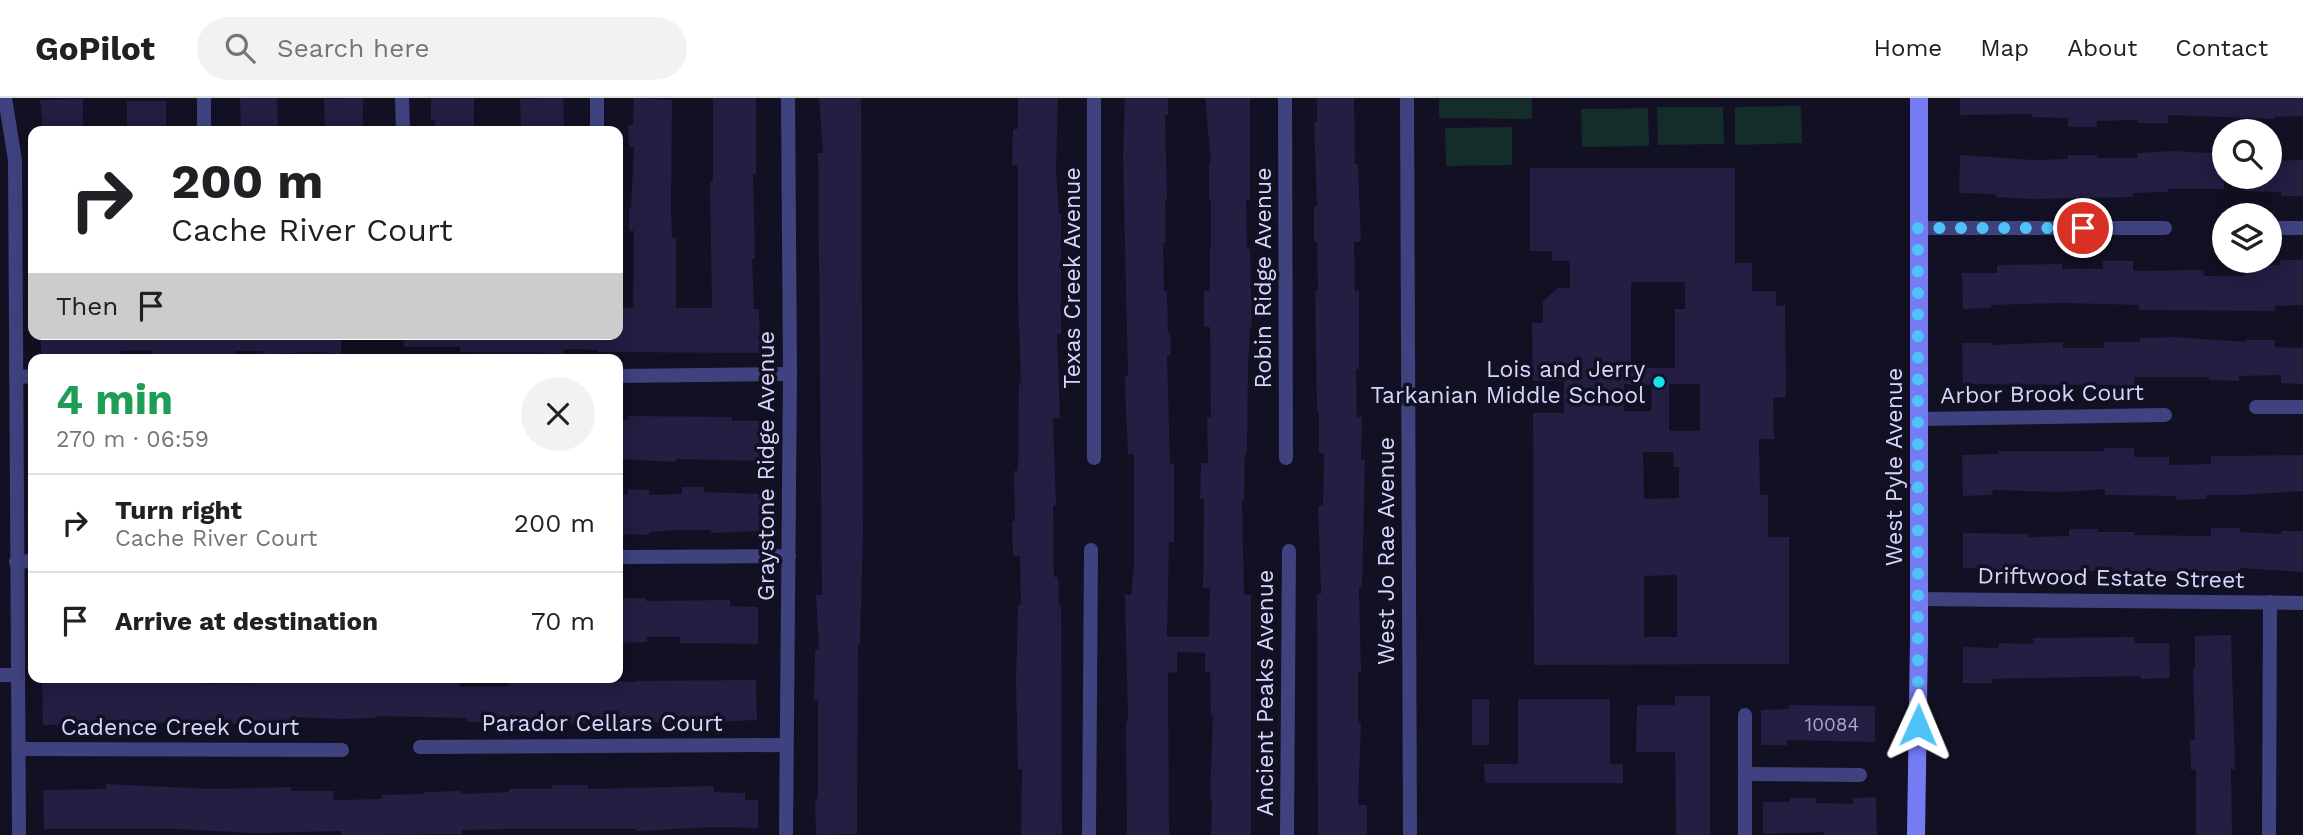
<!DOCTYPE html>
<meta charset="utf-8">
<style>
body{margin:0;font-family:"Work Sans",sans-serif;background:#f2f2f2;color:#202124;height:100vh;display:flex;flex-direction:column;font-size:26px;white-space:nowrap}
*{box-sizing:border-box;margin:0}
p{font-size:23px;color:#757577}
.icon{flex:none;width:38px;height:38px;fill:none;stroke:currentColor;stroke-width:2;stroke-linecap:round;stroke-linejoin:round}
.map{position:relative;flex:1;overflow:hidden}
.panel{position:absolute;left:28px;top:256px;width:595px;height:329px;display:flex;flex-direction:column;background:#fff;border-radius:14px;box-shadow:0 4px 18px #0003}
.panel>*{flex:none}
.hud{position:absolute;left:28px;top:28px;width:595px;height:214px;border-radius:14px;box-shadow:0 4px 18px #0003;background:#fff;color:#202124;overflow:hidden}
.controls{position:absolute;left:2212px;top:21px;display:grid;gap:14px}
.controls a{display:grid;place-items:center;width:70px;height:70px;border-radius:50%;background:#fff;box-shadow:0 4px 18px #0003;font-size:35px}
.pin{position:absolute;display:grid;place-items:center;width:60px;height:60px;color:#fff;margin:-30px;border:4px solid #fff;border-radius:50%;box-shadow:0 2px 7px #0007}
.me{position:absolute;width:77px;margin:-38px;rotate:1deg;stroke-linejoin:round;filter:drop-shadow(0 0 5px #0008)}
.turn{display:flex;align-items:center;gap:24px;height:147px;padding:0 28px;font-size:32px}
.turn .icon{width:91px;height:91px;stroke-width:2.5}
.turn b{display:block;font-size:49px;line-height:60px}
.then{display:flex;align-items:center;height:66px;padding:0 28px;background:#0003;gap:14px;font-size:26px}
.round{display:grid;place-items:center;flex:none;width:74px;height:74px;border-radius:37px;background:#f2f2f2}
.headline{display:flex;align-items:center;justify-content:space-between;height:119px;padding:0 28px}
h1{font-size:42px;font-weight:700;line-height:52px;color:#1e9e55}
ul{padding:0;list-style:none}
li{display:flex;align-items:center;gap:21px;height:98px;padding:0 28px;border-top:2px solid #e0e0e0}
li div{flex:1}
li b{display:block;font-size:26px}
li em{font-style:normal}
header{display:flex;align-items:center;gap:42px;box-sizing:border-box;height:98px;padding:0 35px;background:#fff;border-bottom:2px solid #e0e0e0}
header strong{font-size:33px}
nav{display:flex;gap:38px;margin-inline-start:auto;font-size:24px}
.search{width:490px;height:63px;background:#f2f2f2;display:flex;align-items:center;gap:18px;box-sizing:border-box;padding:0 24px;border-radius:38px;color:#757577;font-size:26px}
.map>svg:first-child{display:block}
.green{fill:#142d2a}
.building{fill:#231e42;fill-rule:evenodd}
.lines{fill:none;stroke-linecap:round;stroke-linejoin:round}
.street{stroke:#3f427e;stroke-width:14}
.secondary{stroke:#757bf3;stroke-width:18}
.route{stroke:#4fc3f7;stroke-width:12;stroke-dasharray:0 21.6}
.poi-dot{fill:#14e4ea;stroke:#121023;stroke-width:2.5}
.labels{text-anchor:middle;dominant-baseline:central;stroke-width:7;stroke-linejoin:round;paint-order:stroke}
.number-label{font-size:19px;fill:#aaa8ce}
.street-label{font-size:23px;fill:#d7d6fc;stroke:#121023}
.poi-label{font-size:23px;fill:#d7d6fc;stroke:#121023;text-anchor:end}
</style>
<header>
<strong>GoPilot</strong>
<div class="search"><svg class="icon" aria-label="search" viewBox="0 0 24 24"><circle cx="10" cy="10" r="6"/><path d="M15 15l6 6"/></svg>Search here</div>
<nav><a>Home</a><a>Map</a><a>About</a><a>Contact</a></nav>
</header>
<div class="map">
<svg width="2303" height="737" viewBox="0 0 2303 737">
<rect width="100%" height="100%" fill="#121023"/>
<g class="green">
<polygon points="1439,0 1532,0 1532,21 1439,20"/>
<polygon points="1801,8 1802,45 1735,47 1735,9"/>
<polygon points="1657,9 1723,9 1724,46 1658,47"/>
<polygon points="1648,10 1649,48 1582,49 1581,11"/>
<polygon points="1512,29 1512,67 1446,68 1445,30"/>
</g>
<g class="building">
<polygon points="240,0 277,0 278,33 241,33"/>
<polygon points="363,0 363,33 325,33 324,1"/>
<polygon points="431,0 474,0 474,33 435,33 435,22 431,22"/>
<polygon points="563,0 564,33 521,33 520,1"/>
<polygon points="634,0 672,2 671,110 672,140 676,140 676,210 712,210 710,84 713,84 713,0 756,0 756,76 753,76 755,161 752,161 754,211 759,211 760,255 598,254 598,252 564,251 564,255 460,254 460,249 404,249 403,236 618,236 618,210 633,210 634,133 629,133 629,110 631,110 634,49 629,49 628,27 633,27"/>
<polygon points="819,0 861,0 863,436 860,546 858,546 857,736 816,737 815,701 818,701 818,602 814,602 815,552 819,552 816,497 822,497 818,55 823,55"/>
<polygon points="1018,0 1058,0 1056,73 1059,116 1061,116 1061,236 1057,236 1060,320 1053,320 1056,407 1053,407 1054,479 1058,479 1059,507 1061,507 1062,737 1021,737 1022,671 1018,671 1016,585 1018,507 1021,507 1020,458 1013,458 1012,423 1015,423 1014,373 1018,373 1019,285 1021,285 1018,200 1018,67 1012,67 1013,31 1018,31"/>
<polygon points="1125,0 1168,0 1168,17 1165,17 1167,102 1165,102 1166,145 1163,145 1164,193 1167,193 1168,235 1170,235 1171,257 1167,257 1170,366 1174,366 1174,444 1169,444 1167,539 1209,539 1210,490 1203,490 1204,401 1200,401 1201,365 1208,365 1207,320 1211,320 1210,229 1204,229 1204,193 1210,193 1210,151 1211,151 1211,102 1209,102 1209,65 1211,65 1205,0 1250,0 1250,102 1246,102 1247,151 1250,151 1252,229 1250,229 1248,271 1247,356 1245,356 1244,402 1242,402 1244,497 1251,497 1251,737 1211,737 1212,701 1210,701 1213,617 1211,617 1210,574 1205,574 1205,555 1177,554 1177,574 1168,575 1169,737 1127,737 1126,623 1128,623 1125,497 1131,497 1134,466 1134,356 1128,356 1126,314 1125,278 1128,278 1123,60"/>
<polygon points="1317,0 1354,0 1355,66 1358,66 1361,144 1354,144 1355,193 1359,193 1359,271 1356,271 1357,319 1362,319 1361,362 1365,362 1362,489 1359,489 1361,574 1358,574 1358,625 1361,625 1358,707 1367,707 1367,737 1318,737 1317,496 1321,496 1318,408 1323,407 1324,355 1319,355 1319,313 1317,313 1315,193 1318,193 1317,144 1314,144 1314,108 1317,108 1314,24 1317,24"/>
<polygon points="1960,0 2303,0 2303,18 2274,19 2274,21 2168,17 2168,25 2138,25 2138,22 2097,23 2097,29 2068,29 2068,20 2032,19 2032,16 1960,17"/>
<polygon points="83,1 83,33 43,33 40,2"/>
<rect x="127" y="3" width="39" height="30"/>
<polygon points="2174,53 2224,56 2224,91 2168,91 2168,94 2133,95 2133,99 2032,101 1996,99 1997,96 1959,95 1960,57 2034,62 2068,61 2068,57 2097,57 2097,60 2138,60 2137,55"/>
<polygon points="2303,62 2303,98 2281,98 2281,94 2244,93 2245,79 2270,79 2270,63"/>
<path d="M 1530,70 L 1735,70 L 1735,165 L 1752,165 L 1752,193 L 1776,193 L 1776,208 L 1785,207 L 1786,299 L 1773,300 L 1774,341 L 1759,341 L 1760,397 L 1768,397 L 1768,439 L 1789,439 L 1789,566 L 1534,567 L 1533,315 L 1564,315 L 1564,283 L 1533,283 L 1532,225 L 1543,225 L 1543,203 L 1558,190 L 1570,190 L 1570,163 L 1552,163 L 1552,153 L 1530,153 ZM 1631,184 L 1685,184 L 1685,211 L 1675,211 L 1675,270 L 1631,270 ZM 1624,286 L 1652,287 L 1651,313 L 1624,313 ZM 1669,286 L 1700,286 L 1700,333 L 1669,333 ZM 1643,354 L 1673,354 L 1674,369 L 1679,369 L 1679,400 L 1644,401 ZM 1677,477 L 1677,539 L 1644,539 L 1644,478 Z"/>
<polygon points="2280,162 2303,162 2303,207 2275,208 2275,213 2139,212 2139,207 2063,205 1991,207 1991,210 1963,211 1962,175 1997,175 1997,167 2062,166 2062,171 2103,171 2103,163 2133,163 2133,173 2203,172 2204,178 2245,178 2245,168 2280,167"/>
<polygon points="41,236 341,236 341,256 319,254 263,256 263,253 235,253 235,256 152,256 152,252 119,253 119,256 41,257"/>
<polygon points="2175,239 2246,244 2246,242 2275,242 2275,249 2303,250 2303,286 2281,285 2281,277 2239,278 2239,283 2209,282 2209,279 2134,279 2134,287 1963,286 1962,245 1992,245 1992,247 2063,244 2063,250 2104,250 2104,244 2140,244 2140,240"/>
<polygon points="628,318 732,319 732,323 762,323 762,363 676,361 676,364 618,361 618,322 628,322"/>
<polygon points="2104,350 2134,350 2134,359 2169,359 2169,367 2211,366 2211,358 2303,357 2303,393 2240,397 2206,397 2206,401 2176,402 2176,398 2105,397 2105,391 2063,394 1992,392 1993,397 1963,398 1962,357 1998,356 1998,353 2104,353"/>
<polygon points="682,389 704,389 704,394 761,396 761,433 711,435 711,432 678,432 649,434 649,437 618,436 618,396 628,396 628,391 649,392 649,397 682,396"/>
<polygon points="2211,430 2240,430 2240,434 2282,436 2282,433 2303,433 2303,474 2240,470 2240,473 2034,473 2034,472 1963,470 1963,435 2028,436 2028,439 2069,438 2069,431 2098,431 2098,434 2134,434 2134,437 2211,438"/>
<polygon points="618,500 646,500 646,503 730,502 730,508 758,509 758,546 680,545 680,539 647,539 647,544 618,545"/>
<polygon points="2231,537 2235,671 2231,671 2232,737 2196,737 2196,672 2191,672 2190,642 2195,642 2193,570 2195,570 2195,538"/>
<polygon points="2134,539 2134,545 2169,545 2170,580 2141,581 2141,578 2028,580 1992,581 1992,585 1963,585 1963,549 1999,550 1999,545 2034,546 2033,540"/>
<polygon points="297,579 375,579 375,582 424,583 424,580 460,580 460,589 508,588 508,584 551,582 636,584 636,583 756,582 757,622 714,624 509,626 509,624 467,624 467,620 375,618 376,620 340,621 290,619 290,626 212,626 212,624 43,627 42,585 206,581 206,586 255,585 297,584"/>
<polygon points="1675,598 1710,598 1710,737 1676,737 1675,654 1636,654 1637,607 1675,607"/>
<rect x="1472" y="601" width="17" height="46"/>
<polygon points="1518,601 1610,601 1610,666 1623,666 1623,685 1485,685 1484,666 1518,666"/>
<polygon points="1789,607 1875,608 1875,644 1787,642 1787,647 1761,647 1761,612 1789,611"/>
<polygon points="106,686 212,691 291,689 291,693 334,693 333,702 382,701 382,697 424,696 424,694 461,693 461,696 509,694 509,691 552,691 552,687 588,687 588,691 714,688 714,694 745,695 745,702 758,702 758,730 715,729 636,733 636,731 510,731 461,732 462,736 386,737 341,737 341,733 255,735 176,731 44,731 43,692 106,691"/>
<polygon points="1876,699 1877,737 1824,737 1824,734 1763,736 1763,704 1790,704 1790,700 1816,700 1816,705 1853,706 1853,700"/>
</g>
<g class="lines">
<g class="street">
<polyline points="5,0 15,62 19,737"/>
<polyline points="402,0 403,33"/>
<polyline points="597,0 597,33"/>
<polyline points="1094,0 1094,360"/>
<polyline points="1285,0 1286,360"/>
<polyline points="1407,0 1410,737"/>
<polyline points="204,33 204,0"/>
<polyline points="1918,130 2165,130"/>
<polyline points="2270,130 2303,130"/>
<polyline points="16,278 33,279"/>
<polyline points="618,278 790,276"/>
<polyline points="2256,309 2303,309"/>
<polyline points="1919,321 2165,317"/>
<polyline points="618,459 789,458"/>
<polyline points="16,464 33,463"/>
<polyline points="1919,501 2303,505"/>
<polyline points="0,577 17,577"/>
<polyline points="1745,617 1745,737"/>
<polyline points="420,649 786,647"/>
<polyline points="19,651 342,652"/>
<polyline points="1745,676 1860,677"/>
<polyline points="786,737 790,276 788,0"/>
<polyline points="1089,737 1091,452"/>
<polyline points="1287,737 1289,453"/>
<polyline points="2269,737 2270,504"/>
</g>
<polyline class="secondary" points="1916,737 1919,544 1919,0"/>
</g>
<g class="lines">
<polyline class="route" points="1918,627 1918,130 2083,130"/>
</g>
<circle class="poi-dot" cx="1659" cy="284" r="7"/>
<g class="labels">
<g class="number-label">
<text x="1832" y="626">10084</text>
</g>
<g class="street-label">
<text transform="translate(1072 180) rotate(-90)">Texas Creek Avenue</text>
<text transform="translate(1263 180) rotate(-90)">Robin Ridge Avenue</text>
<text transform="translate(2042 296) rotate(-1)">Arbor Brook Court</text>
<text transform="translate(766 368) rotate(-90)">Graystone Ridge Avenue</text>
<text transform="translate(1894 369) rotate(-90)">West Pyle Avenue</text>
<text transform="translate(1386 453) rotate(-90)">West Jo Rae Avenue</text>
<text transform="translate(2111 480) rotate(1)">Driftwood Estate Street</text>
<text transform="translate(1265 595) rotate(-90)">Ancient Peaks Avenue</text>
<text x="602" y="625">Parador Cellars Court</text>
<text x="180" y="629">Cadence Creek Court</text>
</g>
<g class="poi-label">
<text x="1645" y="271">Lois and Jerry<tspan x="1645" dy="26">Tarkanian Middle School</tspan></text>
</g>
</g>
</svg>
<div class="controls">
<a><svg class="icon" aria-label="search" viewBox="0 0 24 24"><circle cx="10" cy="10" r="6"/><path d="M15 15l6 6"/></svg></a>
<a><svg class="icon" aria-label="layers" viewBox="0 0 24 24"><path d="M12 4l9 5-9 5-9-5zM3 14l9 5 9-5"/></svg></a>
</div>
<div class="pin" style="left:2083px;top:130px;background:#d93025"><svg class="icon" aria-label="arrive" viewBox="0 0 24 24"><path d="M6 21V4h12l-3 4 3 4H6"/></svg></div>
<svg class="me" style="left:1918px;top:627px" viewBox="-20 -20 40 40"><path d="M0-17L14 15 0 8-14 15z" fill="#4fc3f7" stroke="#fff" stroke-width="4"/></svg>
<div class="hud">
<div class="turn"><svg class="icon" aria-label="right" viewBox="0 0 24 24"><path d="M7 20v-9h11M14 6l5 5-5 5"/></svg><div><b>200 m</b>Cache River Court</div></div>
<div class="then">Then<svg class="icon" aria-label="arrive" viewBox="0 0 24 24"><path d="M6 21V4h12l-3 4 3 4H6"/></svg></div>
</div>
<section class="panel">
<div class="headline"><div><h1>4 min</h1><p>270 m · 06:59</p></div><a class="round"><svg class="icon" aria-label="close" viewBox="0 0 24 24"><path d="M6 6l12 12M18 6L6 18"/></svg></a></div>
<ul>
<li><svg class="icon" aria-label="right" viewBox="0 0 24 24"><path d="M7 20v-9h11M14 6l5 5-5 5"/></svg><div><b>Turn right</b><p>Cache River Court</p></div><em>200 m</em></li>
<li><svg class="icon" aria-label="arrive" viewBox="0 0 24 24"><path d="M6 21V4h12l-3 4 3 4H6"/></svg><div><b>Arrive at destination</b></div><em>70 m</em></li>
</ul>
</section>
</div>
